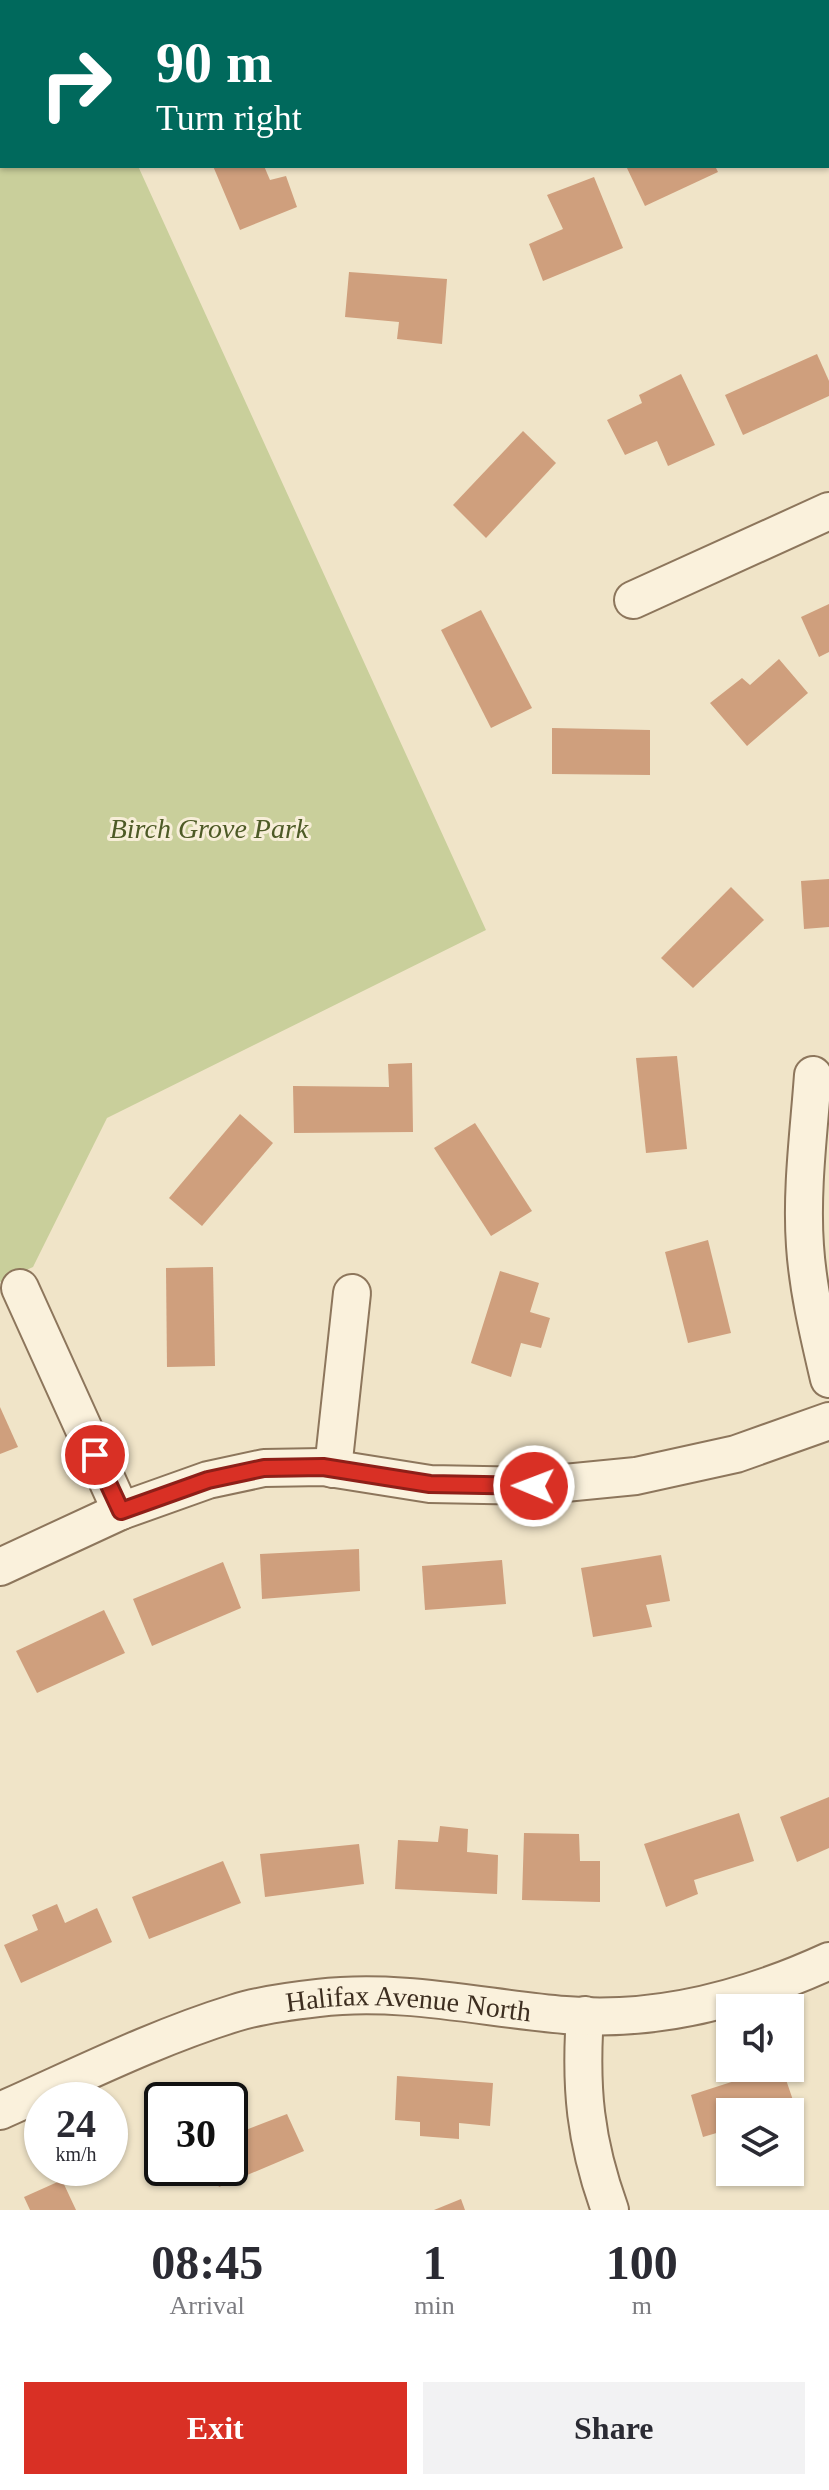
<!DOCTYPE html>
<style>
body{margin:0;font-family:"Times New Roman",serif;background:#f2f2f3;color:#2b2b33;height:100vh;display:flex;flex-direction:column;font-size:30px;white-space:nowrap}
*{box-sizing:border-box;margin:0}
p{font-size:26px;color:#7c7c81}
.icon{flex:none;width:44px;height:44px;fill:none;stroke:currentColor;stroke-width:2;stroke-linecap:round;stroke-linejoin:round}
.map{position:relative;height:2210px;overflow:hidden}
.panel{display:flex;flex-direction:column;background:#fff;flex:1}
.panel>*{flex:none}
.banner{position:absolute;left:0px;top:0px;width:830px;height:168px;box-shadow:0 2px 6px #0004;background:#00695c;color:#fff;overflow:hidden}
.fabs{position:absolute;left:716px;top:1994px;display:grid;gap:16px}
.fabs a{display:grid;place-items:center;width:88px;height:88px;border-radius:0px;background:#fff;box-shadow:0 2px 6px #0004;font-size:40px}
.speed{position:absolute;left:24px;top:2082px;display:flex;gap:16px;font-size:40px;font-weight:700;text-align:center}
.speed>*{display:grid;place-content:center;width:104px;height:104px;border-radius:50%;background:#fff;box-shadow:0 2px 6px #0004;line-height:1}
.speed small{font-size:20px;font-weight:400}
.speed .limit{border:4px solid #111;border-radius:12px;background:#fff;color:#111}
.pin{position:absolute;display:grid;place-items:center;width:68px;height:68px;color:#fff;margin:-34px;border:4px solid #fff;border-radius:50%;box-shadow:0 2px 8px #0007}
.me{position:absolute;width:88px;margin:-44px;rotate:271deg;stroke-linejoin:round;filter:drop-shadow(0 0 6px #0008)}
.turn{display:flex;align-items:center;gap:28px;height:168px;padding:0 24px;font-size:36px}
.turn .icon{width:104px;height:104px;stroke-width:2.5}
.turn b{display:block;font-size:56px;line-height:68px}
.eta{display:flex;justify-content:space-evenly;align-items:center;height:136px;text-align:center}
.eta b{font-size:48px;font-weight:700;line-height:56px}
.button{display:flex;gap:16px;margin-top:auto;padding:16px 24px}
.button a{flex:1;height:92px;border-radius:0px;background:#d93025;color:#fff;font-size:32px;font-weight:700;line-height:92px;text-align:center}
.button a+a{background:#f2f2f3;color:#2b2b33}
.map>svg:first-child{display:block}
.green{fill:#c9cf9b}
.building{fill:#cf9f7d}
.lines{fill:none;stroke-linecap:round;stroke-linejoin:round}
.street-casing{stroke:#8d765c;stroke-width:40}
.street{stroke:#faf1dc;stroke-width:36}
.route-casing{stroke:#8d1f18;stroke-width:20}
.route{stroke:#d93025;stroke-width:14}
.labels{text-anchor:middle;dominant-baseline:central;stroke-width:6;stroke-linejoin:round;paint-order:stroke}
.park-label{font-size:28px;font-style:italic;fill:#4d5a26;stroke:#f7eed8}
.street-label{font-size:28px;fill:#3d2e20;stroke:#f7eed8}
</style>
<div class="map">
<svg width="829" height="2210" viewBox="0 0 829 2210">
<rect width="100%" height="100%" fill="#f0e4c8"/>
<polygon class="green" points="0,0 63,2 2,2 2,166 138,166 486,930 107,1118 33,1267 0,1282"/>
<g class="building">
<polygon points="213,166 264,166 270,180 286,176 297,207 240,230"/>
<polygon points="626,166 715,166 718,172 645,206"/>
<polygon points="594,177 623,248 543,281 529,244 563,229 547,195"/>
<polygon points="349,272 447,279 442,344 397,339 399,322 345,317"/>
<polygon points="817,354 829,381 829,396 743,435 725,395"/>
<polygon points="681,374 715,445 668,466 657,441 625,455 607,420 642,403 639,395"/>
<polygon points="523,431 556,463 486,538 453,505"/>
<polygon points="829,604 829,652 819,657 801,617"/>
<polygon points="481,610 532,708 491,728 441,630"/>
<polygon points="779,659 808,693 747,746 710,703 742,678 750,685"/>
<polygon points="552,728 650,730 650,775 552,774"/>
<polygon points="829,879 829,927 804,929 801,881"/>
<polygon points="731,887 764,920 693,988 661,958"/>
<polygon points="677,1056 687,1149 646,1153 636,1058"/>
<polygon points="412,1063 413,1132 294,1133 293,1086 389,1087 388,1064"/>
<polygon points="240,1114 273,1143 202,1226 169,1198"/>
<polygon points="475,1123 532,1211 491,1236 434,1148"/>
<polygon points="708,1240 731,1333 688,1343 665,1252"/>
<polygon points="213,1267 215,1366 167,1367 166,1268"/>
<polygon points="500,1271 539,1283 530,1312 550,1318 541,1348 521,1343 511,1377 471,1363"/>
<polygon points="0,1407 18,1447 0,1454"/>
<polygon points="359,1549 360,1591 262,1599 260,1554"/>
<polygon points="661,1555 670,1601 646,1605 652,1627 593,1637 581,1568"/>
<polygon points="502,1560 506,1604 425,1610 422,1566"/>
<polygon points="223,1562 241,1608 152,1646 133,1599"/>
<polygon points="104,1610 125,1653 37,1693 16,1651"/>
<polygon points="829,1797 829,1848 797,1862 780,1817"/>
<polygon points="739,1813 754,1861 694,1880 698,1894 666,1907 644,1844"/>
<polygon points="440,1826 468,1829 467,1852 498,1855 497,1894 395,1889 398,1840 438,1842"/>
<polygon points="524,1833 579,1834 580,1861 600,1861 600,1902 522,1900"/>
<polygon points="359,1844 364,1884 265,1897 260,1854"/>
<polygon points="223,1861 241,1903 149,1939 132,1897"/>
<polygon points="57,1904 65,1923 97,1908 112,1942 21,1983 4,1945 38,1930 32,1915"/>
<polygon points="775,2068 782,2068 796,2109 787,2112 730,2112 730,2129 703,2137 691,2095"/>
<polygon points="397,2076 493,2083 490,2126 459,2123 459,2139 420,2136 420,2122 395,2120"/>
<polygon points="230,2101 243,2131 287,2114 304,2151 219,2187 210,2168 230,2168"/>
<polygon points="62,2180 76,2210 30,2210 24,2197"/>
<polygon points="461,2199 465,2210 434,2210"/>
</g>
<g class="lines">
<defs>
<g id="street">
<polyline points="340,0 341,2"/>
<polyline points="751,2 756,0"/>
<polyline points="633,600 829,511"/>
<path d="M 813,1075 C 809,1131 801,1190 805,1246 C 808,1291 819,1336 829,1379"/>
<polyline points="20,1288 121,1511"/>
<polyline points="333,1469 352,1293"/>
<polyline points="0,1567 121,1511 208,1480 264,1468 323,1467 430,1484 534,1486 636,1476 736,1454 829,1421"/>
<path d="M 585,2015 C 580,2088 585,2141 610,2210"/>
<path id="s1" d="M 0,2111 C 77,2077 154,2038 235,2013 C 260,2005 291,2001 318,1998 C 401,1988 483,2008 565,2015 C 658,2023 746,1999 829,1961"/>
</g>
</defs>
<use href="#street" class="street-casing"/>
<use href="#street" class="street"/>
</g>
<g class="lines">
<defs>
<polyline id="route" points="95,1455 121,1511 208,1480 264,1468 323,1467 430,1484 534,1486"/>
</defs>
<use href="#route" class="route-casing"/>
<use href="#route" class="route"/>
</g>
<g class="labels">
<g class="park-label">
<text x="209" y="828">Birch Grove Park</text>
</g>
<g class="street-label">
<text stroke="none"><textPath href="#s1" startOffset="430">Halifax Avenue North</textPath></text>
</g>
</g>
</svg>
<div class="fabs">
<a><svg class="icon" aria-label="sound" viewBox="0 0 24 24"><path d="M4 9h4l5-4v14l-5-4H4zM17 9q2 3 0 6"/></svg></a>
<a><svg class="icon" aria-label="layers" viewBox="0 0 24 24"><path d="M12 4l9 5-9 5-9-5zM3 14l9 5 9-5"/></svg></a>
</div>
<div class="speed"><div>24<small>km/h</small></div><div class="limit">30</div></div>
<div class="pin" style="left:95px;top:1455px;background:#d93025"><svg class="icon" aria-label="arrive" viewBox="0 0 24 24"><path d="M6 21V4h12l-3 4 3 4H6"/></svg></div>
<svg class="me" style="left:534px;top:1486px" viewBox="-20 -20 40 40"><circle r="17" fill="#d93025" stroke="#fff" stroke-width="3"/><path d="M0-11L8 9 0 5-8 9z" fill="#fff"/></svg>
<div class="banner">
<div class="turn"><svg class="icon" aria-label="right" viewBox="0 0 24 24"><path d="M7 20v-9h11M14 6l5 5-5 5"/></svg><div><b>90 m</b>Turn right</div></div>
</div>
</div>
<section class="panel">
<div class="eta">
<div><b>08:45</b><p>Arrival</p></div>
<div><b>1</b><p>min</p></div>
<div><b>100</b><p>m</p></div>
</div>
<div class="button"><a>Exit</a><a>Share</a></div>
</section>
